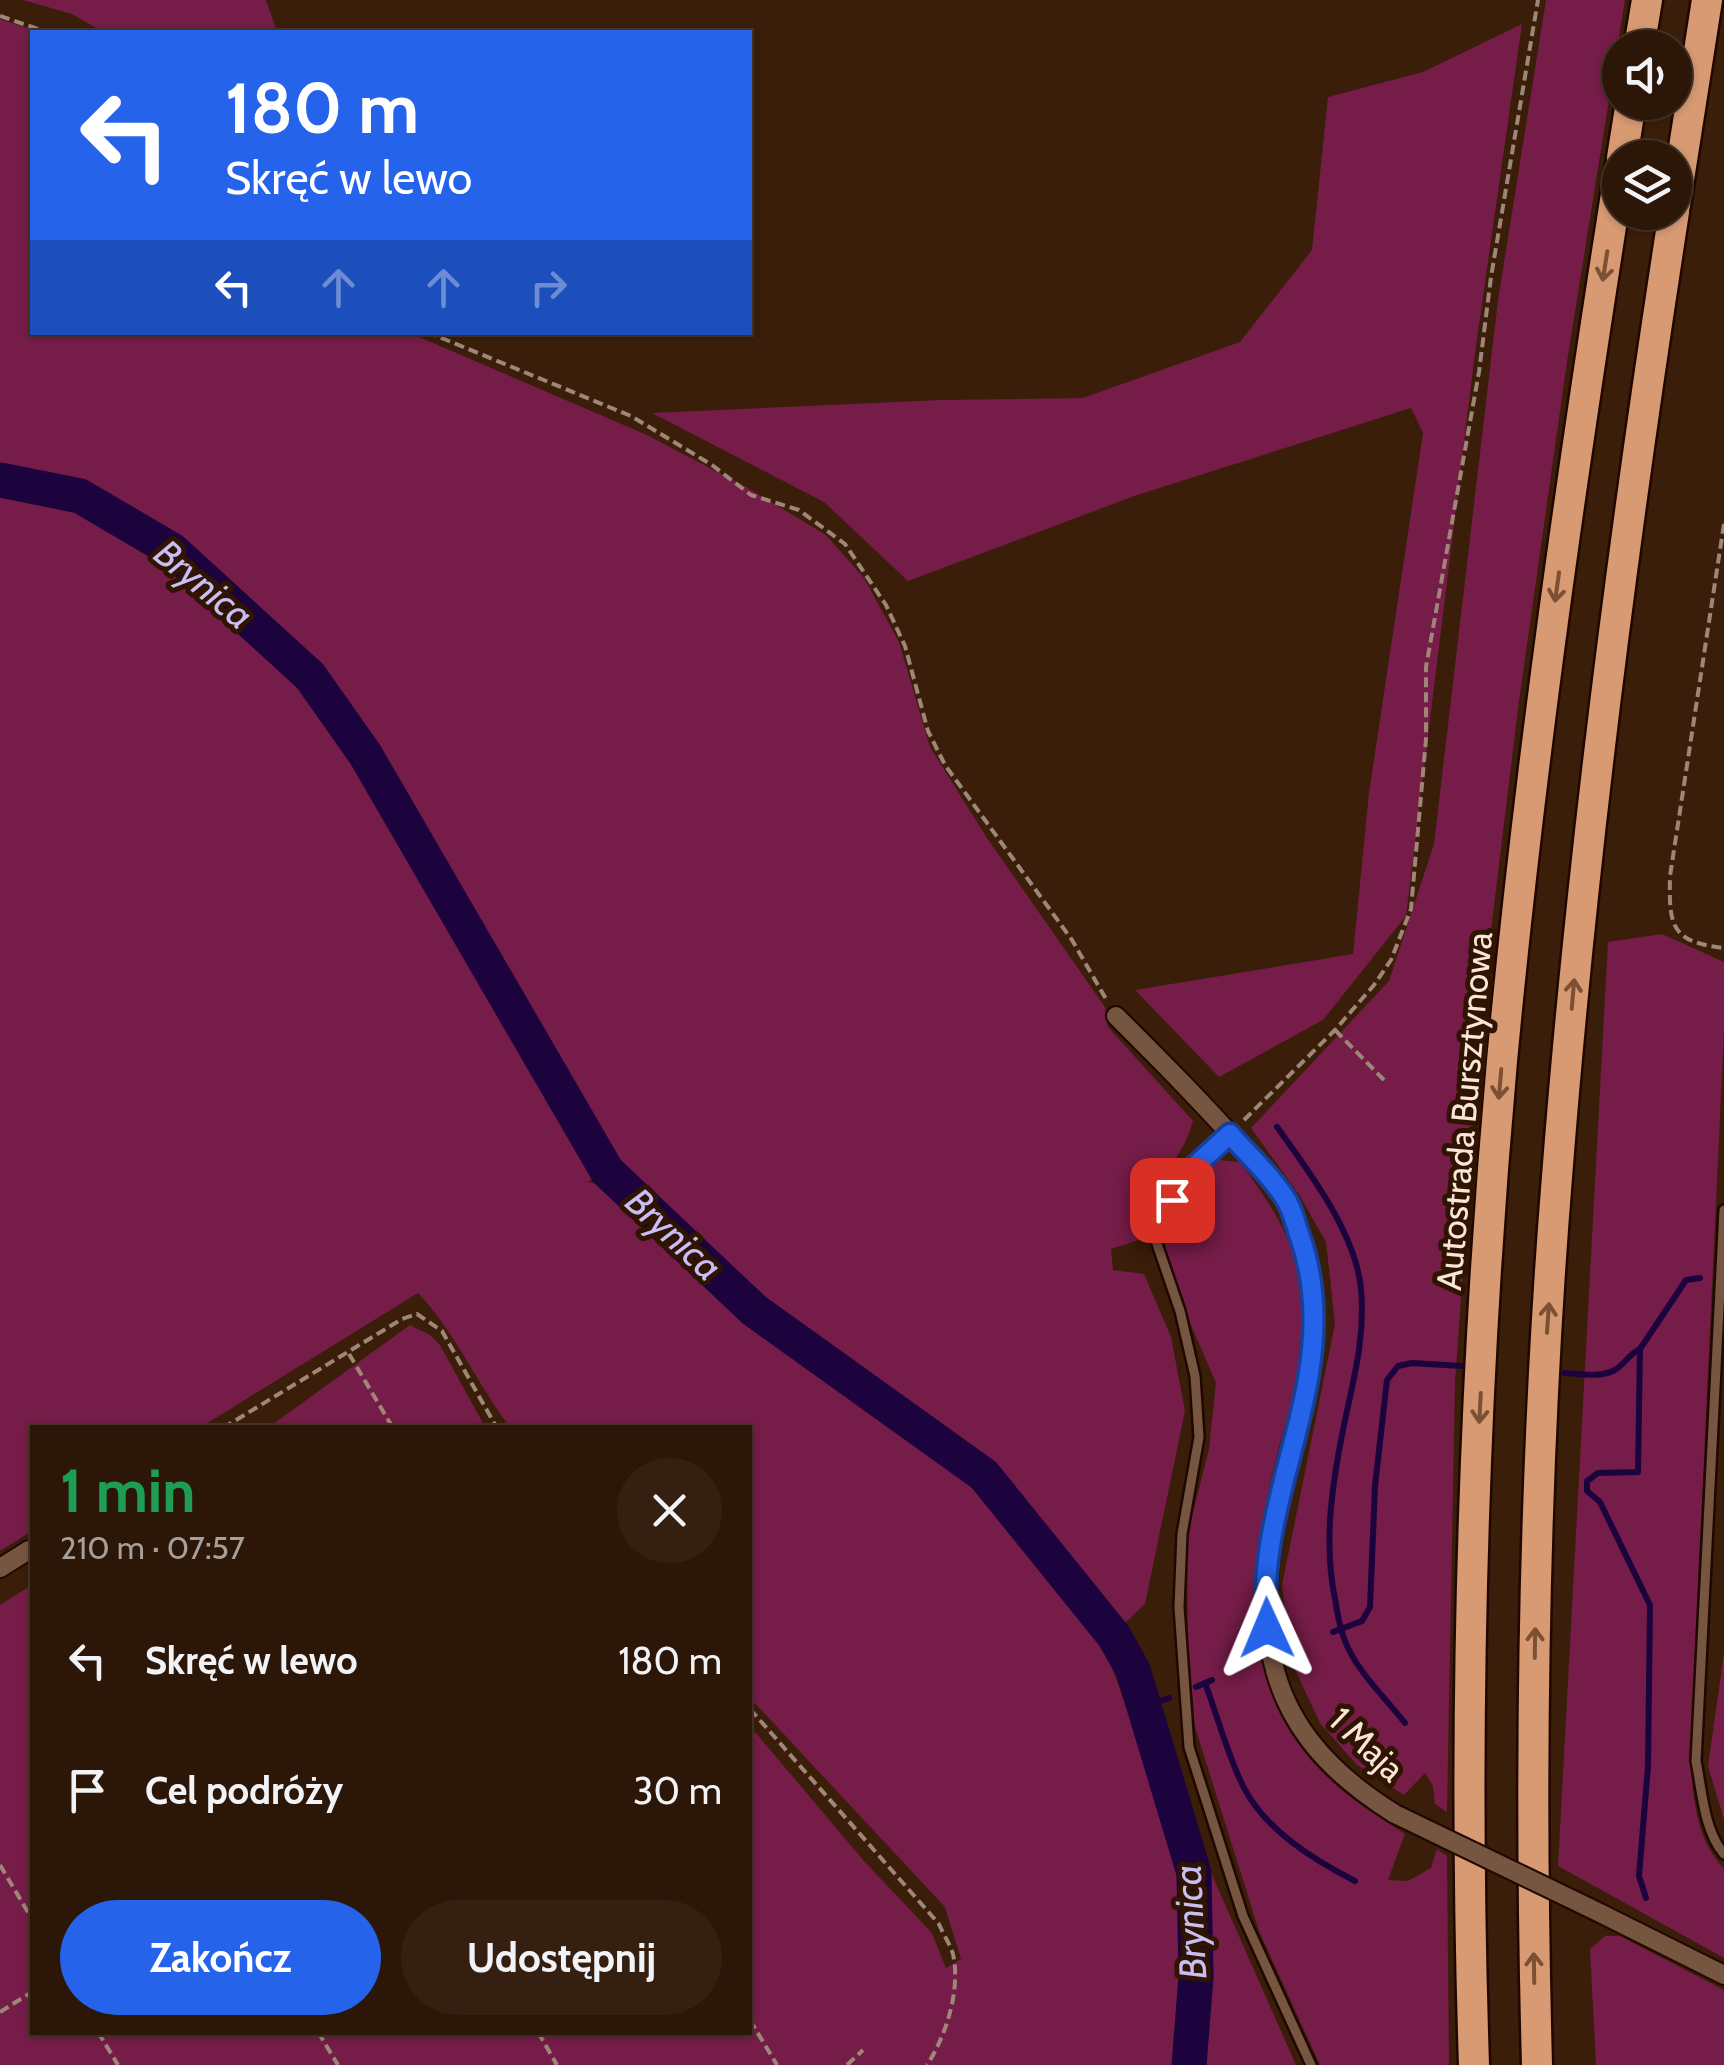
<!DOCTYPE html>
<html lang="pl">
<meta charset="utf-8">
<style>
body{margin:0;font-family:Cabin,sans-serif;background:#341f11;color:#f1f3f6;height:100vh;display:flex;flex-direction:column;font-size:38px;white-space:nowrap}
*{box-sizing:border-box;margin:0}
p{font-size:32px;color:#a69f9b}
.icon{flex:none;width:55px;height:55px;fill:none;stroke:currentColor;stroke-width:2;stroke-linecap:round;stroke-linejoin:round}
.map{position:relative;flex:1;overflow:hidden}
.details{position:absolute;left:30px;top:1425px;width:722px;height:610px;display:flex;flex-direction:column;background:#2c1607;border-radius:0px;box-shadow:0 2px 8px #0004,0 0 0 2px #483528}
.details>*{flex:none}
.hud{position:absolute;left:30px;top:30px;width:722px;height:305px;border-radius:0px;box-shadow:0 2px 8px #0004,0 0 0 2px #483528;background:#2563eb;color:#fff;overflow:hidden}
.tools{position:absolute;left:1602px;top:30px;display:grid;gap:20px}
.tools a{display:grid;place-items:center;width:90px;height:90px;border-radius:50%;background:#2c1607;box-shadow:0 2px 8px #0004,0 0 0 2px #483528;font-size:50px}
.pin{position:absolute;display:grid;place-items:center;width:85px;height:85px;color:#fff;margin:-42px;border-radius:20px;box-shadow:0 5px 15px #0006}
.me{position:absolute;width:110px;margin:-55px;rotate:359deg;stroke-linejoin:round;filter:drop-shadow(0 0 8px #0008)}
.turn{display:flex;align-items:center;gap:35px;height:210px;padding:0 30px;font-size:45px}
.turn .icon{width:130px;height:130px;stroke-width:2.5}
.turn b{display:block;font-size:70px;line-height:85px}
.lanes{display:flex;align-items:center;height:95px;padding:0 30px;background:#0003;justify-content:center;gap:50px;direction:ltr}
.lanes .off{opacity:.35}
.round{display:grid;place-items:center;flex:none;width:105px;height:105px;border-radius:52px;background:#341f11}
.head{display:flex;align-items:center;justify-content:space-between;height:170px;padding:0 30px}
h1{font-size:60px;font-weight:700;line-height:75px;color:#1e9e55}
.action{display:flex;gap:20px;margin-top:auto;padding:20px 30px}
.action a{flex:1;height:115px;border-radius:60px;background:#2563eb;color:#fff;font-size:40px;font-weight:700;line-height:115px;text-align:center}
.action a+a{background:#341f11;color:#f1f3f6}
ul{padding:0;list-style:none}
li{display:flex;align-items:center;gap:30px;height:130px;padding:0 30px}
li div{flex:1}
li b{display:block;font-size:38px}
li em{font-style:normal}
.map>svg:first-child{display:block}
.green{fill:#751c48;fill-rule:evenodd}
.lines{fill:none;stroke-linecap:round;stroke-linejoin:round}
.stream{stroke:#1c033e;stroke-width:6}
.river{stroke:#1c033e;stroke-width:35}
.lane-casing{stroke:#200700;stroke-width:14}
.street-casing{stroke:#200700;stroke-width:22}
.highway-casing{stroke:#200700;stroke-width:35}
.path{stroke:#9e8776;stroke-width:4;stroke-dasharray:10 5;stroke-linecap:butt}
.lane{stroke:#775641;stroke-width:9}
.street{stroke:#775641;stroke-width:18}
.highway{stroke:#d79a72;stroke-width:30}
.street-bridge-casing{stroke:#200700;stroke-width:22;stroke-linecap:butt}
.street-bridge{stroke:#775641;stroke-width:18}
.oneway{stroke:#7b5034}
.route-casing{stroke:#184099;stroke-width:25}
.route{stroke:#2563eb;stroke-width:18}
.labels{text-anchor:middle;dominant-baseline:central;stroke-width:10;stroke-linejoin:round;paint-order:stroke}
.street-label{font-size:35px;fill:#f9e6d9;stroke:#2f1401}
.water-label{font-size:38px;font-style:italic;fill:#c9bdf6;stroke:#2f1401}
</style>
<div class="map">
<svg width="1724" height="2065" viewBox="0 0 1724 2065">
<rect width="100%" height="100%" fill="#3a1e09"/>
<g class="green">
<polygon points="23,0 266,0 277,32 103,32 72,14"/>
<polygon points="1546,0 1625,0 1567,362 1519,701 1481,1012 1455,1383 1447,1812 1435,1804 1433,1786 1425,1773 1404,1795 1357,1765 1320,1723 1291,1661 1282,1585 1335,1324 1326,1242 1300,1196 1251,1128 1389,981 1434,844 1498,300"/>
<path d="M 0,19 L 39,32 L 32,32 L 32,332 L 410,333 L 647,435 L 746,487 L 826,535 L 864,578 L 899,642 L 930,747 L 987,838 L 1105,1007 L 1108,1027 L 1193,1121 C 1180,1168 1145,1186 1139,1240 L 1111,1249 L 1113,1270 L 1144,1274 L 1171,1337 L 1185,1411 L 1145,1604 L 1103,1644 L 1188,1873 L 1188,1928 L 1180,2065 L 0,2065 L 0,1605 L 32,1585 L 32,2032 L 750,2032 L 750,1726 L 864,1861 L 932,1933 L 946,1968 L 961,1959 L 945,1907 L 750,1698 L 750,1428 L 510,1427 C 477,1384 456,1333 418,1293 L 201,1427 L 32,1428 L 32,1531 L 0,1551 ZM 618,1161 L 647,1195 L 647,1196 L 588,1182 Z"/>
<polygon points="1522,24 1475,353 1406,916 1323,1020 1219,1077 1135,990 1353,954 1369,793 1423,433 1411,408 1134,496 908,581 824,502 652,413 941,400 1083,398 1240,342 1312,250 1328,97 1423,72"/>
<path d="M 1662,934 L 1724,962 L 1724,1031 L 1690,1757 C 1693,1794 1695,1840 1724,1868 L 1724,1958 L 1558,1866 L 1608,942 Z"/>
<path d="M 1218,1160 L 1240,1162 C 1269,1201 1295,1240 1303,1290 C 1311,1338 1292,1401 1279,1447 C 1250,1559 1232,1678 1320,1770 C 1345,1796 1375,1815 1405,1834 L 1388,1880 L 1408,1881 L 1431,1868 L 1437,1849 L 1447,1856 L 1449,2065 L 1320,2065 L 1259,1931 L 1195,1727 L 1188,1651 L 1187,1536 L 1209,1449 L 1216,1383 L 1191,1325 L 1165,1249 L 1167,1225 L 1187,1185 Z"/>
<polygon points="410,1325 430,1335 440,1345 485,1427 269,1427"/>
<polygon points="1724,1653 1724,1820 1708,1766"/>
<polygon points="1205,1859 1296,2065 1199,2065"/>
<polygon points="1605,1936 1620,1936 1724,1990 1724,2065 1596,2065 1590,1949"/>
</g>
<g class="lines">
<g class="stream">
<path d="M 1277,1127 C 1309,1171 1356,1234 1361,1289 C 1366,1341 1351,1388 1341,1440 C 1331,1493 1324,1545 1335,1599 C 1338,1617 1341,1634 1349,1650 C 1362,1676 1387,1700 1405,1723"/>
<polyline points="1640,1349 1638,1472 1598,1473 1587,1481 1587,1491 1600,1502 1650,1605 1648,1766 1639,1876 1646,1898"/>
<path d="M 1565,1373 C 1581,1374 1600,1378 1615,1370 C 1625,1364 1630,1353 1640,1349 L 1686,1280 L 1700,1278"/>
<polyline points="1333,1632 1362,1621 1370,1607 1375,1486 1387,1380 1398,1366 1412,1363 1461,1366"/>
<path d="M 1205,1683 C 1218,1717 1227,1754 1243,1786 C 1265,1830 1314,1860 1355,1881"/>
<polyline points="1196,1687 1212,1680"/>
<polyline points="1144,1707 1169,1698"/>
</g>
<polyline class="river" points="0,480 80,496 172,550 310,676 365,754 607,1171 754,1310 984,1475 1114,1636 1133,1670 1194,1873 1196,1977 1189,2065"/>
<defs>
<g id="lane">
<polyline points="1230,1133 1185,1175 1159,1224 1156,1241 1180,1311 1195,1376 1199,1437 1182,1534 1179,1607 1189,1747 1243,1916 1311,2065"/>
<path d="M 1724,1210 L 1696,1761 C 1702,1791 1704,1831 1724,1854"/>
</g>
<g id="street">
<path d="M 1116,1016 C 1161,1061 1205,1105 1247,1153 C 1259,1167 1277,1182 1286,1199 C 1295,1215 1302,1238 1306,1256 C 1324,1326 1307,1388 1290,1457 C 1252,1610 1245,1721 1395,1814"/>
<polyline points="0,1568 29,1550"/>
<polyline points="1600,1913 1724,1975"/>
</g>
<g id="highway">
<polyline points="1639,48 1647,0"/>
<polyline points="1622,158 1631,102"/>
<polyline points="1675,205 1707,0"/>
<path d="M 1474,2065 C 1463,1731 1472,1394 1502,1061 C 1530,762 1573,466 1620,169"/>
<path d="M 1537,2065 C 1529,1769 1533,1472 1557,1177 C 1582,854 1624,533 1674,212"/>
</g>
</defs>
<use href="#lane" class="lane-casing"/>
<use href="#street" class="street-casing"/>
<use href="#highway" class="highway-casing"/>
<g class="path">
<polyline points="0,16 47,32"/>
<polyline points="427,332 631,416 712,465 751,495 799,510 845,544 886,605 905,646 928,731 945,765 1072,940 1106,999"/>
<path d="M 1724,524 L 1670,876 C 1669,925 1670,942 1724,948"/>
<polyline points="1335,1030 1386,1082"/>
<polyline points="1244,1120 1335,1030 1374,985 1391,960 1411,909 1426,739 1426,667 1479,372 1491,277 1538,0"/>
<polyline points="349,1354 393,1428"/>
<polyline points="223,1428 402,1319 417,1314 442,1331 497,1428"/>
<path d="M 750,1709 L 939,1924 C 943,1934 950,1944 953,1954 C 961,1989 946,2036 927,2065"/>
<polyline points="0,1865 32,1919"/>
<polyline points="0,2012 32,1992"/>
<polyline points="750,2020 777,2065"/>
<polyline points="98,2032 118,2065"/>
<polyline points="318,2032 338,2065"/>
<polyline points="538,2032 557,2065"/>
<polyline points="847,2065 863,2050"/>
</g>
<use href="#lane" class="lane"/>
<use href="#street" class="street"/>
<use href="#highway" class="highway"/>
<defs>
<polyline id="street-bridge" points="1395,1814 1600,1913"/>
</defs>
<use href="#street-bridge" class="street-bridge-casing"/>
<use href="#street-bridge" class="street-bridge"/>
</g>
<defs><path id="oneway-shaft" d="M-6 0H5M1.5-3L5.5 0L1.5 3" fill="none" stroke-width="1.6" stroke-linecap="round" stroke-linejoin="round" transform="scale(2.5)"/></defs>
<g class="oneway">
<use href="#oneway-shaft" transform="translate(1605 266) rotate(99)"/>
<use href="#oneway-shaft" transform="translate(1557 587) rotate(98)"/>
<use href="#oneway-shaft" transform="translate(1573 994) rotate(-85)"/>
<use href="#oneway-shaft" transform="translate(1500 1084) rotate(95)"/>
<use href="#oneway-shaft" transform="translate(1548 1318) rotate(-86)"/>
<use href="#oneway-shaft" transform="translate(1480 1408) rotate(93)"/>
<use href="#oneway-shaft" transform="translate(1535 1643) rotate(-89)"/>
<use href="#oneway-shaft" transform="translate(1534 1968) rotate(-91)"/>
</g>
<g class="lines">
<defs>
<path id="route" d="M 1172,1200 L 1185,1175 L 1230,1134 C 1247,1154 1271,1175 1285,1198 C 1292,1208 1295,1222 1299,1234 C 1349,1373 1253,1490 1267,1628"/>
</defs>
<use href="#route" class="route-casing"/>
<use href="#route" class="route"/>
</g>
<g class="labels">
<g class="street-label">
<text transform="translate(1464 1111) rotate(-85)">Autostrada Bursztynowa</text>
<text transform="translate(1367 1744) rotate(44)">1 Maja</text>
</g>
<g class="water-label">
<text transform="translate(204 584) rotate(40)">Brynica</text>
<text transform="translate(674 1234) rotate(43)">Brynica</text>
<text transform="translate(1190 1922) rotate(-93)">Brynica</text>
</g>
</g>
</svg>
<div class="tools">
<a><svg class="icon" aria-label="sound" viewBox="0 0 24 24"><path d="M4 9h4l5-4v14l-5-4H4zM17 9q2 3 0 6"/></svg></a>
<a><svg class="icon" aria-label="layers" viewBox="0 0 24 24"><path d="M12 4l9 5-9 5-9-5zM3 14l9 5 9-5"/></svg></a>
</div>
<div class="pin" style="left:1172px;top:1200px;background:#d93025"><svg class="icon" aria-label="arrive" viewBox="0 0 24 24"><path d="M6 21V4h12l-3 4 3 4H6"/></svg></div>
<svg class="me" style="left:1267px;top:1628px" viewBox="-20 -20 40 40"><path d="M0-17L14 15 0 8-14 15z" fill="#2563eb" stroke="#fff" stroke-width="4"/></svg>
<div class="hud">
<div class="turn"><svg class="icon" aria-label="left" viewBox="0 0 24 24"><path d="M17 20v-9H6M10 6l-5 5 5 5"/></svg><div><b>180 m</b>Skręć w lewo</div></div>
<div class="lanes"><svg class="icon" aria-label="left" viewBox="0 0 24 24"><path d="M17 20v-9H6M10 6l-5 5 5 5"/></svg><svg class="icon off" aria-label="ahead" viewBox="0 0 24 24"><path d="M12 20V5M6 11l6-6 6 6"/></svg><svg class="icon off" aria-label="ahead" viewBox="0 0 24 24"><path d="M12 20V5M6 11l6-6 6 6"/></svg><svg class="icon off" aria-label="right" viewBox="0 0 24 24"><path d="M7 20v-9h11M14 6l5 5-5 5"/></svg></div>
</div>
<section class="details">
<div class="head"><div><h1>1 min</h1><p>210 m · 07:57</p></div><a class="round"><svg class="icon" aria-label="close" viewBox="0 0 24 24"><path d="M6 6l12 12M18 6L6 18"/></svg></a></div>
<ul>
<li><svg class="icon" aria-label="left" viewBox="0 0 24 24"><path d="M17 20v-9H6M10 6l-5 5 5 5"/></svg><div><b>Skręć w lewo</b></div><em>180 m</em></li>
<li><svg class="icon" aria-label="arrive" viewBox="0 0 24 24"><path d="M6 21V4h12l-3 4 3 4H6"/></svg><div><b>Cel podróży</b></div><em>30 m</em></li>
</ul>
<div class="action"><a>Zakończ</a><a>Udostępnij</a></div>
</section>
</div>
